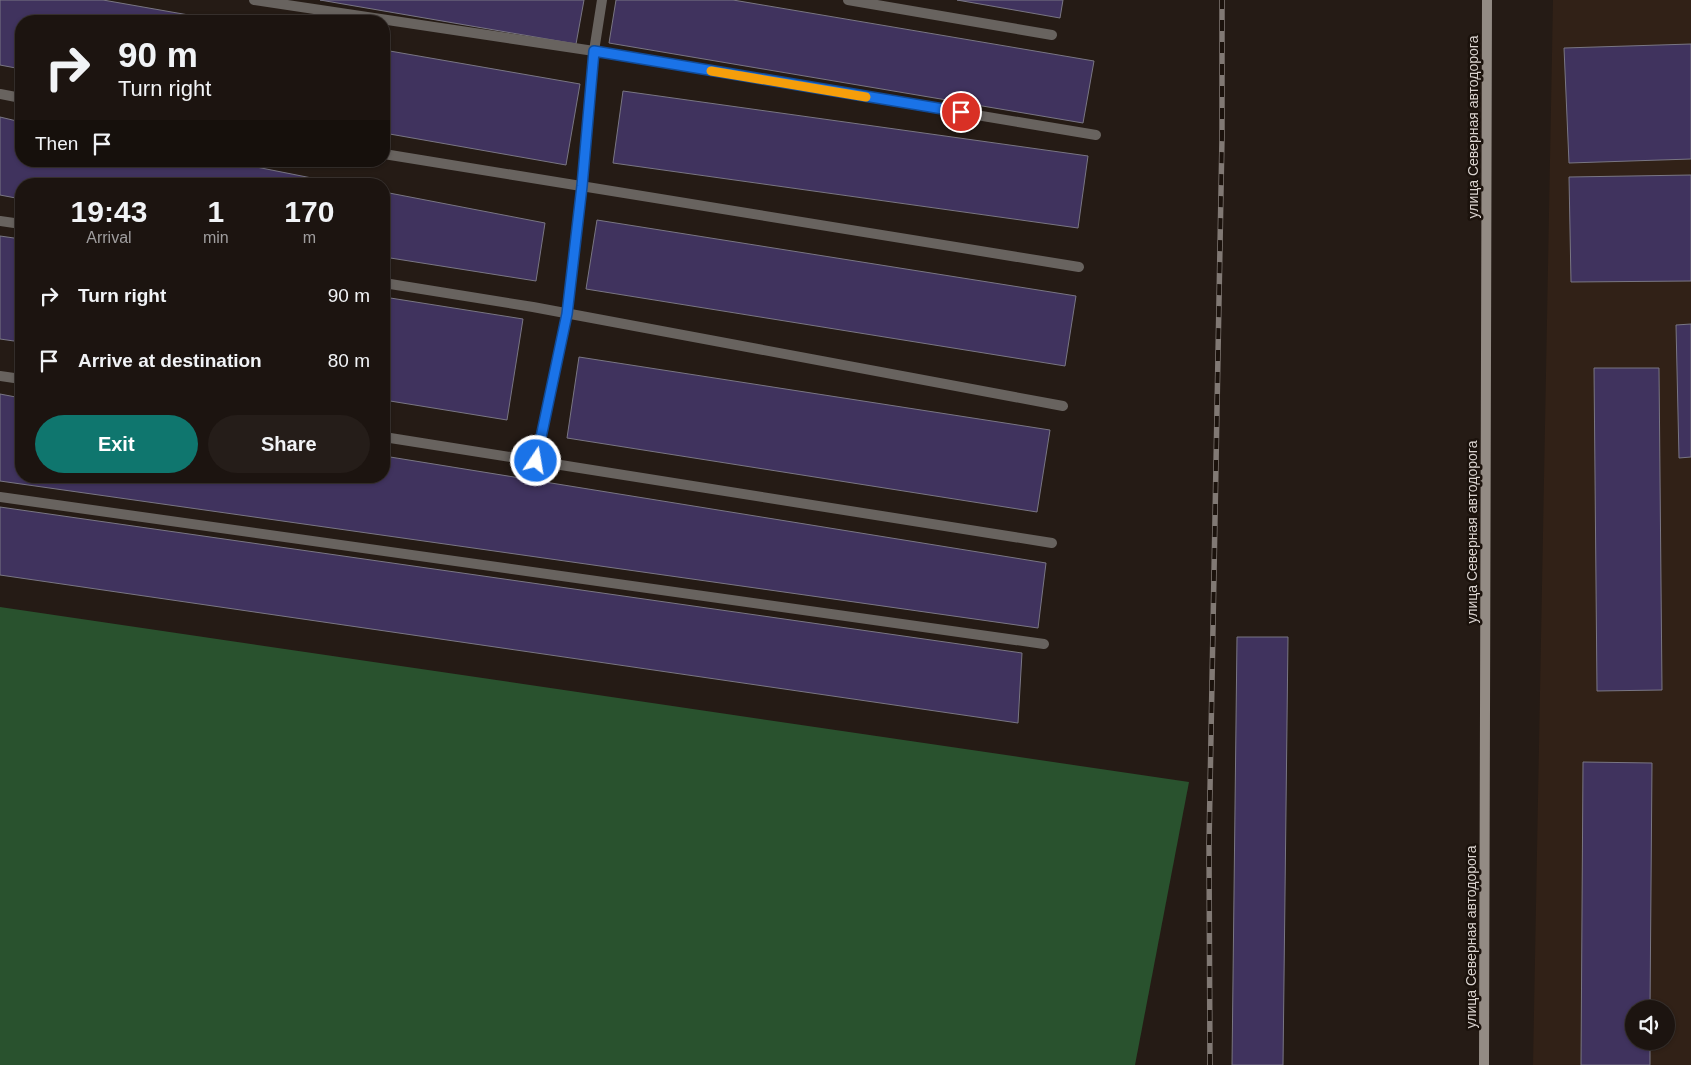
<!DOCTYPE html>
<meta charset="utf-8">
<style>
body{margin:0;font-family:Helvetica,sans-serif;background:#251d19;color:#f1f3f6;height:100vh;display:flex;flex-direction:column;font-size:19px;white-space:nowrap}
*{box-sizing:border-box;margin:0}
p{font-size:16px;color:#a09e9f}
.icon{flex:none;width:28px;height:28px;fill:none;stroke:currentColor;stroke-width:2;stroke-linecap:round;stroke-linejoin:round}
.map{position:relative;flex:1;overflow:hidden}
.drawer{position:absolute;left:15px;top:178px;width:375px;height:305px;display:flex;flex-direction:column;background:#1c1410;border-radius:20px;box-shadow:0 1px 4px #0004,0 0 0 1px #3a3330}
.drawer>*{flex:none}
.guide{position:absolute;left:15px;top:15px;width:375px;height:152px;border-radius:20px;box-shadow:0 1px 4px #0004,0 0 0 1px #3a3330;background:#1c1410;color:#f1f3f6;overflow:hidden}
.buttons{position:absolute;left:1625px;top:1000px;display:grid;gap:10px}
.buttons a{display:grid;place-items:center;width:50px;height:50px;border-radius:50%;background:#1c1410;box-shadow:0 1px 4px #0004,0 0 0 1px #3a3330;font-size:25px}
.pin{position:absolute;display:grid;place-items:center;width:42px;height:42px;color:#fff;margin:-21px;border:2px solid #fff;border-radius:50%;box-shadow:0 1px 5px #0007}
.me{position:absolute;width:55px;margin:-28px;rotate:12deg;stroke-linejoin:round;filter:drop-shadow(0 0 4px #0008)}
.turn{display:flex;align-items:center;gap:18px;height:105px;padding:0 20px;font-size:22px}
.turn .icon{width:65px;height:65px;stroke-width:2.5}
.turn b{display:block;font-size:35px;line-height:42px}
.then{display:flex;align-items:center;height:48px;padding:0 20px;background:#0003;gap:10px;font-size:19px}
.eta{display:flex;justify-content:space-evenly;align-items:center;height:85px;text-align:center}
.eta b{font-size:30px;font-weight:700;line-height:35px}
.primary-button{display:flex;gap:10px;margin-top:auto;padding:10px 20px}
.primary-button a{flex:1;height:58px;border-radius:30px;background:#0f766e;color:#fff;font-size:20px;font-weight:700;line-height:58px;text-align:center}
.primary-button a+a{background:#251d19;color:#f1f3f6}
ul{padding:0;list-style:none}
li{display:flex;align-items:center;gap:15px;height:65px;padding:0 20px}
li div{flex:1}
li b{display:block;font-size:19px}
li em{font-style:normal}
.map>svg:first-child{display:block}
.built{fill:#312117;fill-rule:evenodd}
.forest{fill:#29522e}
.building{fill:#40335e;stroke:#797683}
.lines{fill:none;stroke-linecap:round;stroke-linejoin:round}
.service{stroke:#68635f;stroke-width:10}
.secondary{stroke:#938b84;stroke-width:10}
.rail-casing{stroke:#817974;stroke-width:5.5}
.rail{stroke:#1b120c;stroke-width:4;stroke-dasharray:11;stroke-linecap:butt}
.route-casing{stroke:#114b97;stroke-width:12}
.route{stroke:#1a73e8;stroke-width:9}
.slow{stroke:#f59e0b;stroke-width:9}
.labels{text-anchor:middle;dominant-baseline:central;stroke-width:5;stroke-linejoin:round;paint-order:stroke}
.street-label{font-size:14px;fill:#dad3cf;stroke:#1b120c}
</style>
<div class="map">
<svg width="1691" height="1065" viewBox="0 0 1691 1065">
<rect width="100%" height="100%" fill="#251b15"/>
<path class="built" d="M 1553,0 L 1691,0 L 1691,1065 L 1533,1065 ZM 1634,1009 L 1666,1009 L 1666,1041 L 1634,1041 Z"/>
<polygon class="forest" points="0,607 1189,782 1135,1065 0,1065"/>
<g class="building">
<polygon points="0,0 103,0 223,21 21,21 21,69 0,65"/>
<polygon points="320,0 584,0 576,44"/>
<polygon points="616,0 733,0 1094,61 1083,123 609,43"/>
<polygon points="957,0 1063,0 1060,18"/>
<polygon points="1691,44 1691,159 1569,163 1564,48"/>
<polygon points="384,50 580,84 566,165 384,133"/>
<polygon points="623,91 1088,156 1078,228 613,163"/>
<polygon points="0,117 21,122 21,161 226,161 342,184 21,184 21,199 0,195"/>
<polygon points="1691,175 1691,281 1571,282 1569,177"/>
<polygon points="384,192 545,223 536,281 384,257"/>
<polygon points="597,220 1076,296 1065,366 586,289"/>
<polygon points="0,236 21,239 21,342 0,339"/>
<polygon points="384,297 523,319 507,420 384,400"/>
<polygon points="1691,324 1691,457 1679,458 1676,325"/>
<polygon points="579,357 1050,430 1037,512 567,438"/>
<polygon points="1594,368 1659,368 1662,690 1597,691"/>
<polygon points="0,394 21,398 21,476 384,476 384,456 1046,563 1038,628 0,481"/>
<polygon points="0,507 1022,653 1018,723 0,575"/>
<polygon points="1237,637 1288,637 1283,1065 1232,1065"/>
<polygon points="1583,762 1652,763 1650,1009 1634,1009 1634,1041 1650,1041 1650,1065 1581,1065"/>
</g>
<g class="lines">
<g class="service">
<polyline points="254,0 594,51 1096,135"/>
<polyline points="848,0 1052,35"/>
<polyline points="0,94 21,98"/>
<polyline points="384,154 1079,267"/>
<polyline points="0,221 21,224"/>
<polyline points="384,283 533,307 1063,406"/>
<polyline points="0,376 21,379"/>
<polyline points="384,437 1052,543"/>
<polyline points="536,461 567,314 582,185 594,51 602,0"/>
<polyline points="0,497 1044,644"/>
</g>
<polyline class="secondary" points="1484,1065 1487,0"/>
<defs>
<polyline id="rail" points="1210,1065 1209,845 1222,137 1222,0"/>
</defs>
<use href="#rail" class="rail-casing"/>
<use href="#rail" class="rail"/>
</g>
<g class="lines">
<defs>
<polyline id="route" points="536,461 567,314 582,186 594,51 961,112"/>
</defs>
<use href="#route" class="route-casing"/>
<use href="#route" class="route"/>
<polyline class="slow" points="711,71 866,97"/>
</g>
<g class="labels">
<g class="street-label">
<text transform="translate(1473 127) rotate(-90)">улица Северная автодорога</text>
<text transform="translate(1472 532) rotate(-90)">улица Северная автодорога</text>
<text transform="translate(1471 937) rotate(-90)">улица Северная автодорога</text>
</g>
</g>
</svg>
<div class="buttons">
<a><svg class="icon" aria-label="sound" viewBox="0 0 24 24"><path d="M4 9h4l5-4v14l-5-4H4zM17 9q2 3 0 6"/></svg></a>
</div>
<div class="pin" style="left:961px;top:112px;background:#d93025"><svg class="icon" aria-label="arrive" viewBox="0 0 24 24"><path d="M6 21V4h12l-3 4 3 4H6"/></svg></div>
<svg class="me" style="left:536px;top:461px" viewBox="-20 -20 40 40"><circle r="17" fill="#1a73e8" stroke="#fff" stroke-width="3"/><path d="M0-11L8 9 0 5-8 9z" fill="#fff"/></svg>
<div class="guide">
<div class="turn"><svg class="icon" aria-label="right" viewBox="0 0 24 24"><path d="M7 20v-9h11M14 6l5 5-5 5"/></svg><div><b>90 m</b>Turn right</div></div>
<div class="then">Then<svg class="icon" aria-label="arrive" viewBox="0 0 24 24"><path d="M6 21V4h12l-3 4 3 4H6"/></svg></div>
</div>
<section class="drawer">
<div class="eta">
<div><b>19:43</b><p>Arrival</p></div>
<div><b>1</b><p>min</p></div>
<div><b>170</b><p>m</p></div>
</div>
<ul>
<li><svg class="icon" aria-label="right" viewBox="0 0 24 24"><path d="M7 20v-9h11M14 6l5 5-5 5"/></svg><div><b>Turn right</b></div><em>90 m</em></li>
<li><svg class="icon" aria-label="arrive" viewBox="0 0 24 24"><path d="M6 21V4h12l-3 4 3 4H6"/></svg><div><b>Arrive at destination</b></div><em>80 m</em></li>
</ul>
<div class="primary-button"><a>Exit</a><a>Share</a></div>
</section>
</div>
